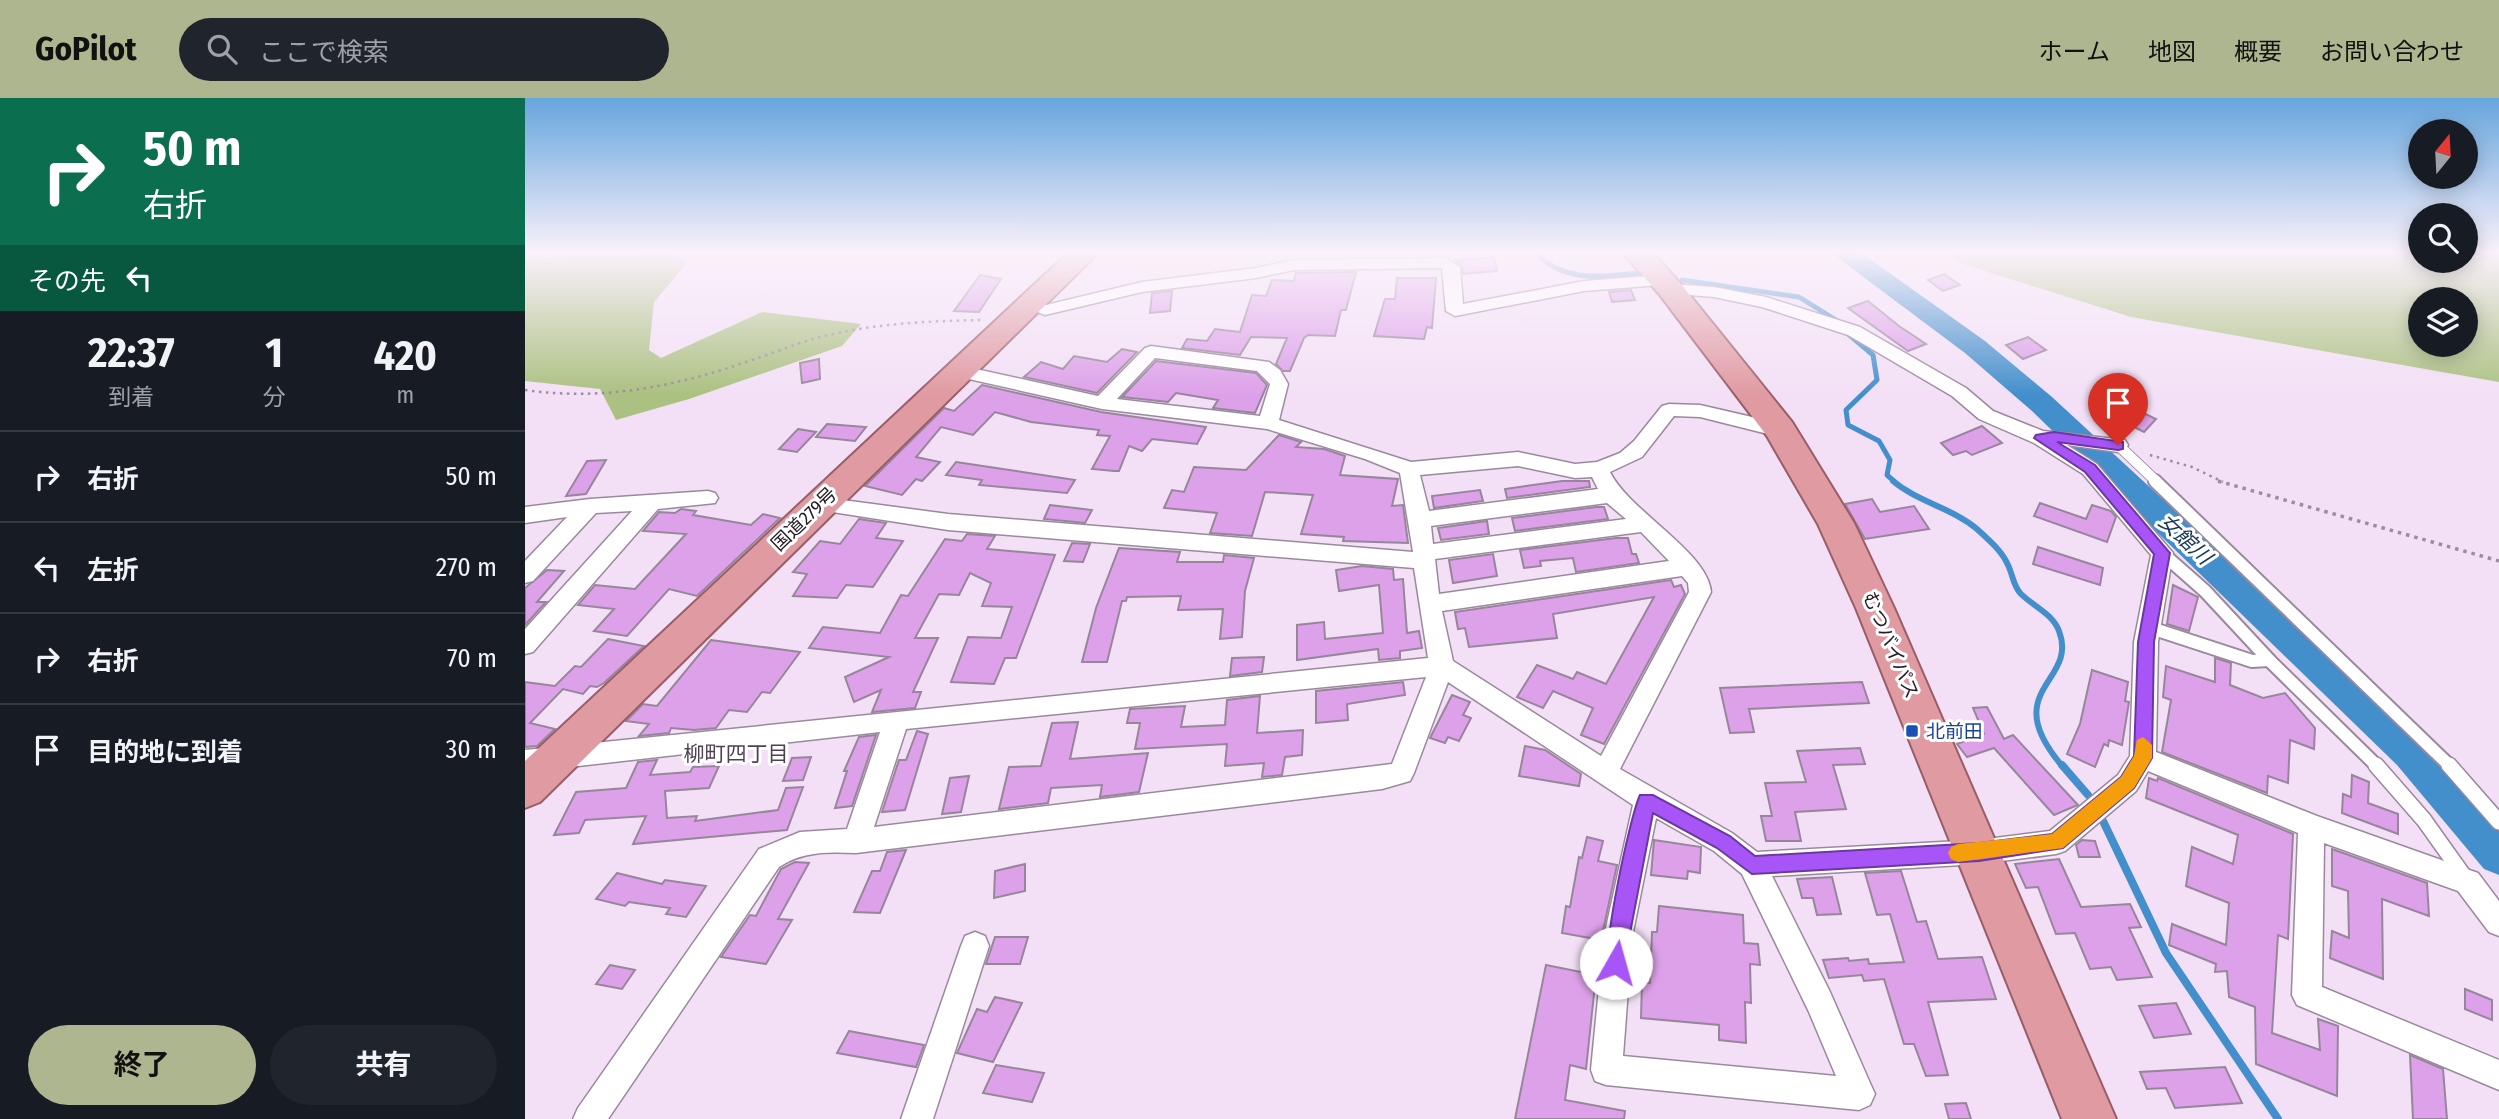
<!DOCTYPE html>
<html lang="ja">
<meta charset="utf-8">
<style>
body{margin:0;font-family:"Fira Sans Condensed","Noto Sans JP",sans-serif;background:#20242c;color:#f1f3f6;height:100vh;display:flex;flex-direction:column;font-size:26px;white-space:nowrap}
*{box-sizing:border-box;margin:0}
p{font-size:23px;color:#9ea1a6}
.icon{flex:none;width:38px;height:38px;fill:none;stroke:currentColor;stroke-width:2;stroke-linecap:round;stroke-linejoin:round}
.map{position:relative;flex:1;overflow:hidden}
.sheet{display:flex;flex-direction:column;background:#171b24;width:525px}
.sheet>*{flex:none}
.top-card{background:#0b6e4f;color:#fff;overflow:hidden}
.needle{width:46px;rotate:18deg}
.buttons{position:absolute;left:1883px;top:21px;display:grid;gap:14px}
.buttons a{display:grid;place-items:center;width:70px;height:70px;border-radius:50%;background:#171b24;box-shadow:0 4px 18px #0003;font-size:35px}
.pin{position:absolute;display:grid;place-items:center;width:60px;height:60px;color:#fff;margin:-72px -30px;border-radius:50% 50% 50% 0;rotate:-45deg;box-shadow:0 0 7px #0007}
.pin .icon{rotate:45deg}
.me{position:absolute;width:77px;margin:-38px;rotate:7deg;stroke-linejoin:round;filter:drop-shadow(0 0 5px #0008)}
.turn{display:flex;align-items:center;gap:24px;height:147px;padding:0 28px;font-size:32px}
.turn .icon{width:91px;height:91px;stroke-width:2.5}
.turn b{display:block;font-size:49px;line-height:60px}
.then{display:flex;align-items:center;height:66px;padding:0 28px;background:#0003;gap:14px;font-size:26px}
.eta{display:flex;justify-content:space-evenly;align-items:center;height:119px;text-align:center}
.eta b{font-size:42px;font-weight:700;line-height:49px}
.action{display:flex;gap:14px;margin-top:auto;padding:14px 28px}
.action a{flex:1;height:80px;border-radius:42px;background:#aeb690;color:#111;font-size:28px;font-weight:700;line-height:80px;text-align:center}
.action a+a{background:#20242c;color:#f1f3f6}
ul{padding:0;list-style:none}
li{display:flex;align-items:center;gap:21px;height:91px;padding:0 28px;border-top:2px solid #363941}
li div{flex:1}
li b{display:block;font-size:26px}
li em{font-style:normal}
header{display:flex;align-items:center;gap:42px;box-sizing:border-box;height:98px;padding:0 35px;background:#aeb690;color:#111}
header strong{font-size:33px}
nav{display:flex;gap:38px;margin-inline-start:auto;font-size:24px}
.search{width:490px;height:63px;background:#20242c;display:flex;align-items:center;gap:18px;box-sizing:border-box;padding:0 24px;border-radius:38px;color:#9ea1a6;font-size:26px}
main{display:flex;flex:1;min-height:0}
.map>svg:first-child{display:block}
.green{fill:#abc181;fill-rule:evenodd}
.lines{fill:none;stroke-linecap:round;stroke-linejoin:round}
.stream-far2{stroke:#438fcc;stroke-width:5}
.stream-far1{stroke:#438fcc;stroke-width:6}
.stream{stroke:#438fcc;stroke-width:8}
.river{fill:#438fcc;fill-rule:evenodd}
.building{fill:#dda1e9;stroke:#97869b;stroke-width:2}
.service-far2-casing{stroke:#9a899d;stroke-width:12}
.service-far1-casing{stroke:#9a899d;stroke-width:16}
.service-casing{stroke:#9a899d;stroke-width:18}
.minor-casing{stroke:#9a899d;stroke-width:3}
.trunk-casing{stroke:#985d67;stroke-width:4}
.path-far1{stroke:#9b8d9d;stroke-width:2.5;stroke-dasharray:2.5 4.5;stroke-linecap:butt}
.path{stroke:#9b8d9d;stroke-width:3.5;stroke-dasharray:3.5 5;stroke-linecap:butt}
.service-far2{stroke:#fff;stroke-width:10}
.service-far1{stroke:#fff;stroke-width:12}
.service{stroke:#fff;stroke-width:15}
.minor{fill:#fff;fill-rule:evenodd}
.trunk{fill:#e09aa2;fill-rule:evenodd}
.route{fill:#a855f7;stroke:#6d37a1;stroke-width:2}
.slow{fill:#f59e0b}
.transit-dot{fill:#1a4fb4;stroke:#fff;stroke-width:2.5}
.labels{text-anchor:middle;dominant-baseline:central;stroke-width:6;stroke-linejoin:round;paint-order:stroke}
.street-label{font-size:19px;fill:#211b23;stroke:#fff}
.transit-label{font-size:19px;fill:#164399;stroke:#fff;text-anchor:start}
.water-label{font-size:21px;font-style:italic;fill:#193853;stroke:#fff}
.neighbourhood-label{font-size:21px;fill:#4e3f51;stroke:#fff}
</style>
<header>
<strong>GoPilot</strong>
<div class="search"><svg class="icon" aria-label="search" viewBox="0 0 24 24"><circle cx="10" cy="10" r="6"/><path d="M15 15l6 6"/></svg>ここで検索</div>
<nav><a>ホーム</a><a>地図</a><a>概要</a><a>お問い合わせ</a></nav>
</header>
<main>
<section class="sheet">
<div class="top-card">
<div class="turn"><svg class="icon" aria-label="right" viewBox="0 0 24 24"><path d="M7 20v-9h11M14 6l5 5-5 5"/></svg><div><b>50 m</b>右折</div></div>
<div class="then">その先<svg class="icon" aria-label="left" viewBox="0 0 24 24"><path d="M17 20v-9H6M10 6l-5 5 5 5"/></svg></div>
</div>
<div class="eta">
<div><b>22:37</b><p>到着</p></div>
<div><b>1</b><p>分</p></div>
<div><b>420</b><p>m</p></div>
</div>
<ul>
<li><svg class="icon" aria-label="right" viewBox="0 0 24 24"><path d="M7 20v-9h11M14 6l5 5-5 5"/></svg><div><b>右折</b></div><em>50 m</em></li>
<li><svg class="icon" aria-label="left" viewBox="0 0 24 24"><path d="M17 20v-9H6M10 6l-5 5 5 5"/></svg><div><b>左折</b></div><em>270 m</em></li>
<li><svg class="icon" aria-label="right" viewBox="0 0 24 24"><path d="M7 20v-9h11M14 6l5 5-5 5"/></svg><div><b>右折</b></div><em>70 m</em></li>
<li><svg class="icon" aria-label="arrive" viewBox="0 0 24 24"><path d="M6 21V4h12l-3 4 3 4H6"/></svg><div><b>目的地に到着</b></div><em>30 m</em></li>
</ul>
<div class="action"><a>終了</a><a>共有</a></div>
</section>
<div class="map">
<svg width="1974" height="1021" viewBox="0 0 1974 1021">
<rect width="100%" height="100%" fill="#f3e0f6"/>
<g class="green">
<polygon points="146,154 162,165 129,204 124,252 136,260 237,214 336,226 317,248 164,301 91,322 75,291 0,283 0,160"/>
<path d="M 1414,154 L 1895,154 L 1895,163 L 1941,163 L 1941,154 L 1974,154 L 1974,284 L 1606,219 L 1441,167 ZM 1895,201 L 1941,201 L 1941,247 L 1895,247 Z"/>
</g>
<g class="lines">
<g class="stream-far2">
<path d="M 1010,154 C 1039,185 1075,179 1113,175"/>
<polyline points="1157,182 1274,199 1311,222"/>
<polyline points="1322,235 1348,257 1352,282 1321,312 1323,327 1354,343 1365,362 1362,377 1370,384"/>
</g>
<path class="stream-far1" d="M 1368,383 C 1393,404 1427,410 1452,431 C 1463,441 1477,453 1483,467 C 1488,477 1488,488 1496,496 C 1508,508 1528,516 1534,533 C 1554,585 1471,591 1538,669"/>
<g class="stream">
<polyline points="1537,667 1563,697"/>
<polyline points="1578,723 1641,855 1753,1021"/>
</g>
<polygon class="river" points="1305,154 1335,154 1460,243 1527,299 1900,643 1974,728 1974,777 1959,771 1872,667 1507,313 1440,255"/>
</g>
<g class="building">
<polygon points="969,159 972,173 938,176 936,167 929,162"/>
<polygon points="831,174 821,212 816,212 810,238 783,237 779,240 765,273 758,273 751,266 762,240 726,239 715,257 657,250 662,241 682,243 690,231 715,234 727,197 741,198 747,182 769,183 771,175"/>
<polygon points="1419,176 1435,187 1418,193 1403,182"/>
<polygon points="455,177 476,181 454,214 429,213"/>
<polygon points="872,180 911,180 907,230 902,229 899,241 849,238 860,201 870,201"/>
<polygon points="1106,192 1110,202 1087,204 1084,194"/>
<polygon points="647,193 645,213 625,215 627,195"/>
<polygon points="1343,203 1374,228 1401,246 1383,253 1323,210"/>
<polygon points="1503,239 1521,252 1498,261 1481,247"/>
<polygon points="597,251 612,254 572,295 499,279 516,264 538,271 549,258 582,264"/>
<polygon points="294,261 295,281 277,285 275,265"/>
<polygon points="631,263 731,275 742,287 730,315 688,310 693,302 651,295 643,304 597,299"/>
<polygon points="457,287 576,314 681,329 672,346 627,341 617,353 604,348 594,373 589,373 567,371 585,338 572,337 574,332 506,324 470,314 448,337 416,329 391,359 415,364 397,383 391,381 377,397 340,388 419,310 429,313"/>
<polygon points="1610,311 1631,321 1619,334 1597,323"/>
<polygon points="302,326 341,329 330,343 291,339"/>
<polygon points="1457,328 1477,345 1447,357 1441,353 1428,357 1416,345"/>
<polygon points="273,331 291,334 272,354 254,351"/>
<polygon points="754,337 776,344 771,349 799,351 820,358 815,377 873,381 867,408 878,407 883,445 818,443 819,439 776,436 788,397 740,394 727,438 685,435 692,415 639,410 647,392 659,394 669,369 721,372"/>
<polygon points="81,362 61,396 41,398 62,363"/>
<polygon points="431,364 471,370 550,382 542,395 454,387 457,382 421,377"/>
<polygon points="1037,383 1064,383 1065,389 982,400 980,391"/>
<polygon points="955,392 958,403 909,410 907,398"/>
<polygon points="1347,401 1355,414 1389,408 1404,431 1340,441 1320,406"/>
<polygon points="1515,405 1561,421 1567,407 1586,413 1591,419 1582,444 1509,418"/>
<polygon points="525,407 567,412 560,425 519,421"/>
<polygon points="1071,409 1079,409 1083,421 990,433 987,420"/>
<polygon points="156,411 171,413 168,417 226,427 238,416 255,420 172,498 144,491 102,538 69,533 89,511 53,507 70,487 110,491 161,436 118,433 134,414 150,415"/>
<polygon points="334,421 361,425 351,440 378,443 348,489 321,487 312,500 268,498 282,476 268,474 295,443 315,446"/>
<polygon points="962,423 964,436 916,442 913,430"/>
<polygon points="442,436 470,438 462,451 530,457 491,560 480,560 469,586 426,584 443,539 476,540 487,509 457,508 466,485 445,475 434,497 414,496 390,540 413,540 388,594 396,594 390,610 347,614 356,592 329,604 320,579 364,559 284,550 298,529 355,535 376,497 383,498 420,441 437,443"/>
<polygon points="1091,440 1103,440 1107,456 1111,456 1114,465 1051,474 1048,460 1015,463 1016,468 999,470 995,452"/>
<polygon points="547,445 565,446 558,464 539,463"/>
<polygon points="1513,449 1578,470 1575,487 1508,466"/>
<polygon points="594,450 655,454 652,464 698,464 699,457 729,460 720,493 717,539 695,541 698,511 653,512 656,498 602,499 601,503 597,503 582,564 557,564 571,510"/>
<polygon points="968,456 972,478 928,485 924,462"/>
<polygon points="837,468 868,471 869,482 878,481 882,535 894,533 897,550 875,553 875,560 854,562 853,551 772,562 772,527 799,524 800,541 858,535 854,487 814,493 811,472"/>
<polygon points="22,472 39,473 12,504 21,504 0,527 0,490"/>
<polygon points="1146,482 1149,489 1156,487 1160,496 1079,646 1056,637 1068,610 1028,593 1018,610 992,599 1012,567 1048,581 1052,574 1081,586 1129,499 1028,516 1032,540 944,549 940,530 933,531 930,514"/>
<polygon points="1648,487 1673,499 1664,533 1642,526"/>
<polygon points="83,541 119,548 79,585 72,589 65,588 58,596 38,591 5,625 30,631 12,648 0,649 0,584 30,588 50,568 56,569"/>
<polygon points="186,542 275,554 245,595 237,594 222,614 204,612 191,630 169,632 146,630 144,635 114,638 124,626 101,623 118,606 132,608"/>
<polygon points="739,559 737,574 705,578 707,560"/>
<polygon points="1690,560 1706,565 1705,587 1738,600 1760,595 1790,630 1789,651 1765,642 1763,685 1743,678 1742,695 1637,654 1646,602 1638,599 1641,568 1690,584"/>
<polygon points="1567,572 1603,584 1600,603 1604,604 1597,647 1584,642 1583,648 1579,646 1570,669 1542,656 1555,626"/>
<polygon points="878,584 880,597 822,606 823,622 791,625 791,593"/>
<polygon points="1337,584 1344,605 1224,611 1229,634 1205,635 1195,590"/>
<polygon points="927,597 945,604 938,617 946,620 934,643 923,639 920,645 905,640"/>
<polygon points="735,598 732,635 778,632 777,657 760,659 757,677 737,679 739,665 700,668 702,646 610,651 615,625 602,625 605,611 660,608 656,629 700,627 702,602"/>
<polygon points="1462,609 1479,641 1488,637 1553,707 1529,717 1469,650 1442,659 1432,646 1459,636 1448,610"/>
<polygon points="553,624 545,661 623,655 614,694 575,699 577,687 526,690 523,705 474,711 484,669 516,668 527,625"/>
<polygon points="392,633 403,636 380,712 357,714 374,662 381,662"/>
<polygon points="351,637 327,708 310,710 322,673 319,673 334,639"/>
<polygon points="1000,648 1020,652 1056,676 1054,688 994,678"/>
<polygon points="1335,650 1340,666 1308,667 1321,711 1270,714 1276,743 1241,743 1236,718 1247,718 1240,685 1281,684 1272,653"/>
<polygon points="286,659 278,682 258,683 267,660"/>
<polygon points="132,662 125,677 165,674 168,669 194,668 184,690 140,693 142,720 172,718 170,723 253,712 261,690 278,689 262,732 108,746 121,718 60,722 54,735 29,737 51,694 101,690 113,664"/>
<polygon points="1827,677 1844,684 1843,705 1873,716 1873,736 1817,715 1818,696 1826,699"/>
<polygon points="444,678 436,714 417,716 425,680"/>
<polygon points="1624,680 1632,683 1633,680 1768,736 1763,841 1753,837 1747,935 1795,952 1793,921 1813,928 1812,998 1731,966 1730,909 1704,899 1702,873 1690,874 1691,866 1644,847 1647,826 1701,847 1704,805 1661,788 1667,749 1708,766 1713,737 1621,700"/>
<polygon points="1062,739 1078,743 1073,763 1092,767 1076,842 1037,835 1041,808 1045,809 1054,759 1057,760"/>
<polygon points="1129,742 1176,749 1175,775 1163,773 1162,781 1126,777"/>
<polygon points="1557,742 1570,743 1575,759 1554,759 1551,747"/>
<polygon points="1807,751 1902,785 1904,818 1857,801 1858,881 1805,860 1807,833 1824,840 1823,793 1807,788"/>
<polygon points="381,752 355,815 329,814 347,773 355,773 362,754"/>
<polygon points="1534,761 1556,809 1605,806 1616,829 1604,830 1627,879 1592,882 1586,869 1565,871 1550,835 1531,836 1513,789 1501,790 1490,766"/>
<polygon points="270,764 284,765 253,821 267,822 241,866 196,859 225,817 231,818 256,771"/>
<polygon points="500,766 500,793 469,800 470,773"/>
<polygon points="1376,773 1392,824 1401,823 1413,861 1457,859 1471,901 1403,904 1423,977 1401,978 1389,946 1379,946 1359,881 1339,883 1337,877 1304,880 1298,862 1323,860 1324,863 1343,861 1344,866 1379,864 1365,816 1352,817 1340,775"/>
<polygon points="92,775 137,786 140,782 181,788 161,819 141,816 145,810 104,804 100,808 71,801"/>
<polygon points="1307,779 1316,816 1292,817 1288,800 1277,800 1272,781"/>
<polygon points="1134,808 1218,817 1219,845 1233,846 1235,867 1225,866 1226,905 1220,904 1221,945 1194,942 1194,927 1116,920 1117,884 1125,885 1127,834 1132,834"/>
<polygon points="470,839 503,839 495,866 461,866"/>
<polygon points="85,867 110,872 97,891 71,886"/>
<polygon points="1021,867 1071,877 1061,971 1045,967 1040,1002 1100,1013 1099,1021 990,1021"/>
<polygon points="1940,891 1967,902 1967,922 1940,911"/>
<polygon points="470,899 497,905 468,964 432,955 452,911 462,914"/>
<polygon points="1651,905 1666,936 1629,940 1614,908"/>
<polygon points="324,933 399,947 391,969 312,955"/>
<polygon points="1885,957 1918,971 1922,1021 1888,1021"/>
<polygon points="471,967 519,975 507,1004 458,995"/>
<polygon points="1700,969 1717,1005 1650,1010 1641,990 1622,991 1615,974"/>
<polygon points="1441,1005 1446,1021 1424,1021 1420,1006"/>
</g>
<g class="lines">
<defs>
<polyline id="service-far2" points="1593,347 1632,384"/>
<g id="service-far1">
<polyline points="1630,383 1926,669"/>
<polyline points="1637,455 1680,493 1746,564 1853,669"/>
<polyline points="1623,529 1727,563 1744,562"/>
</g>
<g id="service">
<polyline points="1851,667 1899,722 1941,781"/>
<polyline points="1924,667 1974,724"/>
</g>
<g id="minor">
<polygon points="921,160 935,169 938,206 1059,183 1135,177 1144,182 1135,187 1059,193 930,218 921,213 917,170 769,172 731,180 617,194 520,217 495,207 504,202 521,207 617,184 731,170 769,162"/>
<path d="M 1145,186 L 1189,189 L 1241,199 L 1335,229 L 1441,290 L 1468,313 L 1518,333 L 1600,342 L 1603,347 L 1600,352 L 1593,354 L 1542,347 L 1572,366 L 1648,455 L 1633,544 L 1631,654 L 1792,718 L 1953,775 L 1974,803 L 1974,838 L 1964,834 L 1933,793 L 1799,745 L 1797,889 L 1974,962 L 1974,992 L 1772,907 L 1767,897 L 1773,735 L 1623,673 L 1611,693 L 1540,753 L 1531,756 L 1454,766 L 1247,778 L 1305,894 L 1345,985 L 1350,996 L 1345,1007 L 1334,1012 L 1081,987 L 1070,983 L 1066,972 L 1079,839 L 1108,707 L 923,584 L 889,675 L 885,683 L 857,691 L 331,755 C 303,754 278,753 254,769 L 83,1021 L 48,1021 L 53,1010 L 234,751 L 275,734 L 322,731 L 355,634 L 0,674 L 0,652 L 903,560 L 889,470 L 423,432 L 288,411 L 285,406 L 288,401 L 295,399 L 423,416 L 888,454 L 875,375 L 840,361 L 742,331 L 577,311 L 426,277 L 424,273 L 433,267 L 573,298 L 620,250 L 626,248 L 744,264 L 755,272 L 763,286 L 754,322 L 886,364 L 993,354 L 1050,366 L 1072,364 L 1095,355 L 1109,343 L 1137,308 L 1144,306 L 1175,307 L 1262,327 L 1265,332 L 1255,339 L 1175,319 L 1149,318 L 1117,359 L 1085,374 C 1104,413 1183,454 1186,494 L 1095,671 L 1207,735 L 1232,754 L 1454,742 L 1525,733 L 1593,677 L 1605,658 L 1609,544 L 1626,457 L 1558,376 L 1509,345 L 1454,321 L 1427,298 L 1323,237 L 1237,209 L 1189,199 L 1139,195 L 1136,191 L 1139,187 ZM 630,260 L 732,273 L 745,286 L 735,318 L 592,301 ZM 993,368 L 1050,380 L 1067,379 L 1073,391 L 904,413 L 895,377 ZM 1082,405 L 1101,421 L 908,446 L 906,428 ZM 1116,434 L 1144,463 L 914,496 L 910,461 ZM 1157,478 L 1163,485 L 1164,494 L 1076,658 L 928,563 L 917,513 ZM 901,579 L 867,666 L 349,729 L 381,631 ZM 1131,720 L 1189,753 L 1217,776 L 1284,914 L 1311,978 L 1098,958 L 1107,839 Z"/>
<polygon points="183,393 190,395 193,400 190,405 133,411 8,554 0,556 0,531 107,413 71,415 8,483 0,485 0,463 42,419 0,425 0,409 65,401"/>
<polygon points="450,834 460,838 464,848 408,1021 376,1021 436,848 440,838"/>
</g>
<g id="trunk">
<polygon points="544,154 574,154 15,704 0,710 0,663"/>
<polygon points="1097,154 1127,154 1155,185 1267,324 1329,425 1369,510 1591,1021 1537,1021 1331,510 1293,426 1242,338 1135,197"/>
</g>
</defs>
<use href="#service-far2" class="service-far2-casing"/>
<use href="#service-far1" class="service-far1-casing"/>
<use href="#service" class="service-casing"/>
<use href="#minor" class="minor-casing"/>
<use href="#trunk" class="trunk-casing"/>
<g class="path-far1">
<path d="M 0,292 C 77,303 148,289 221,264 C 250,255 278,242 308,236 C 356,225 407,223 457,222"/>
<polyline points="1625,357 1667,369 1698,384"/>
</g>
<polyline class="path" points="1693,383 1974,463"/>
<use href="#service-far2" class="service-far2"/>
<use href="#service-far1" class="service-far1"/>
<use href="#service" class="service"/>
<use href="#minor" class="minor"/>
<use href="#trunk" class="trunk"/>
</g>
<linearGradient id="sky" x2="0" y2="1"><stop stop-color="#66a5dd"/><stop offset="0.52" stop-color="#faf1fb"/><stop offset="1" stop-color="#faf1fb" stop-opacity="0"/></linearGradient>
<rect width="1974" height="297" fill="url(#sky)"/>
<path class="route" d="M 1529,334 L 1598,344 L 1598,351 L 1593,352 L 1532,344 L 1570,367 L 1645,455 L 1629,544 L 1627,660 L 1609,690 L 1538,750 L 1454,763 L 1227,776 L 1192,750 L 1128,715 L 1098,872 L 1091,875 L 1084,872 C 1076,854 1105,718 1115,697 L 1128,697 L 1205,738 L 1230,758 L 1454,745 L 1527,736 L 1596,679 L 1609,658 L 1613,544 L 1629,456 L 1560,374 L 1509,340 L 1511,337 Z"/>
<polygon class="slow" points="1618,639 1627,647 1627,660 1609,690 1538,750 1433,764 1426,761 1423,755 1426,749 1433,746 1527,736 1596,679 1609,658 1612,642"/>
<rect class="transit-dot" x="1380" y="626" width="14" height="14" rx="3.5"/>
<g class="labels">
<g class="street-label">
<text transform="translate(279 421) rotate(-44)">国道279号</text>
<text transform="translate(1366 547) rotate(67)">むつバイパス</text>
</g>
<g class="transit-label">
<text x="1401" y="633">北前田</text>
</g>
<g class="water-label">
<text transform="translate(1660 441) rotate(43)">女館川</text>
</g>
<g class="neighbourhood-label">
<text x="211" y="656">柳町四丁目</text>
</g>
</g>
</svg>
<div class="buttons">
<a><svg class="needle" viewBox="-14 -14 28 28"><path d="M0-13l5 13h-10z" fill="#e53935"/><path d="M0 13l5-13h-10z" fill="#9ea1a6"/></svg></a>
<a><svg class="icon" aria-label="search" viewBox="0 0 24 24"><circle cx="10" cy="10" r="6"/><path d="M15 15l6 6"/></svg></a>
<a><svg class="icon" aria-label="layers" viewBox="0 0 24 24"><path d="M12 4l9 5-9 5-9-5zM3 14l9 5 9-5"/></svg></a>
</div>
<div class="pin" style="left:1593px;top:347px;background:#d93025"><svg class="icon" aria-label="arrive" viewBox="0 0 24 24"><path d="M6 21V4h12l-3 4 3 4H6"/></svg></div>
<svg class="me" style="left:1091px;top:865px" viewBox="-20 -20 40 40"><circle r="19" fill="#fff"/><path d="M0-13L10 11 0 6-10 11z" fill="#a855f7"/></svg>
</div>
</main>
